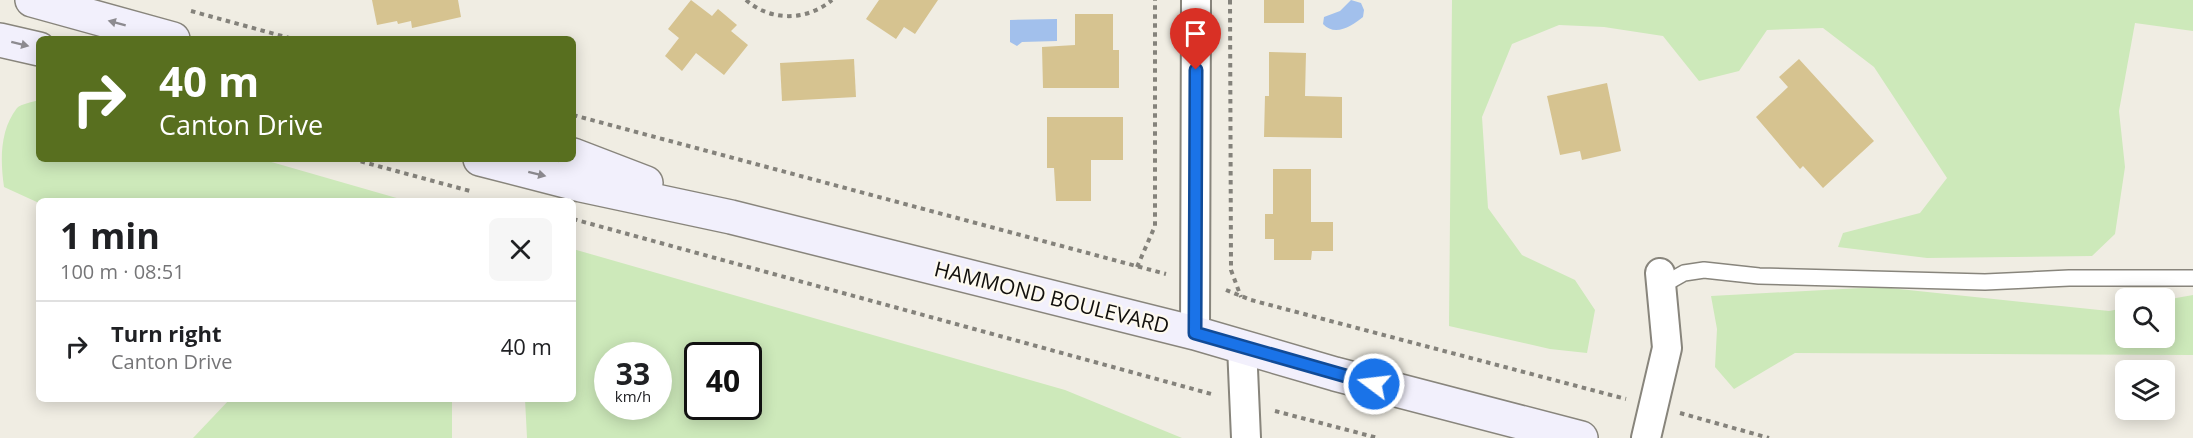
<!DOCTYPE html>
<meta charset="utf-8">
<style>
body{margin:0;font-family:"Open Sans",sans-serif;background:#f6f6f6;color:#202124;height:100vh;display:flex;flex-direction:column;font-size:22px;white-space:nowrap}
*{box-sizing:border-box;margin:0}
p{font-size:20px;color:#757577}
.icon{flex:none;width:33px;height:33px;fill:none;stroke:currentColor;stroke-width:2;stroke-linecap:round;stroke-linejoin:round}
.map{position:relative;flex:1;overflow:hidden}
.panel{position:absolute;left:36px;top:198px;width:540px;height:204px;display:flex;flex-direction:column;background:#fff;border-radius:9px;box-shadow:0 3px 15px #0003}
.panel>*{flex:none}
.top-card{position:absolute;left:36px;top:36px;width:540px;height:126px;border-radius:9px;box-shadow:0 3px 15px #0003;background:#586f1f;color:#fff;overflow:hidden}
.tools{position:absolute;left:2115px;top:288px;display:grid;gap:12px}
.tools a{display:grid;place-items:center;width:60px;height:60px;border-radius:9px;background:#fff;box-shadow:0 3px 15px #0003;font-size:30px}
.speed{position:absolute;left:594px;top:342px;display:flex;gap:12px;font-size:30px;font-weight:700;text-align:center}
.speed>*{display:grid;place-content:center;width:78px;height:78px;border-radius:50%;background:#fff;box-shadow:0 3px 15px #0003;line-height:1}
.speed small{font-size:15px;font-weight:400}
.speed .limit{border:3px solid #111;border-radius:9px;background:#fff;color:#111}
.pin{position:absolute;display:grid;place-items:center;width:51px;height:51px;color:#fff;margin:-62px -26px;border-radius:50% 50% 50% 0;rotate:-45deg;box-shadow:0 0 6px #0007}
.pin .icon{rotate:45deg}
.me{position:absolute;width:66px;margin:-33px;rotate:285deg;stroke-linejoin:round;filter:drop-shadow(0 0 4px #0008)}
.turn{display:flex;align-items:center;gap:21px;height:126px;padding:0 24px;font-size:27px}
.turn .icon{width:78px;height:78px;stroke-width:2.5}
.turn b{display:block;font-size:42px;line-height:51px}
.round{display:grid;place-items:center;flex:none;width:63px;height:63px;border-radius:9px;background:#f6f6f6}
.overview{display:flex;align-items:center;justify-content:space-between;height:102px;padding:0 24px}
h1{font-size:36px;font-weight:700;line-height:45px}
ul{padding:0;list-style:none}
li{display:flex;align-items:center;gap:18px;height:90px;padding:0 24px;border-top:2px solid #e0e0e0}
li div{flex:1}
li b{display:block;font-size:22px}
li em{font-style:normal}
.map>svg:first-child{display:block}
.green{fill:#cde9ba;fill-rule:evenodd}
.water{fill:#a2c0ec}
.building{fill:#d6c390}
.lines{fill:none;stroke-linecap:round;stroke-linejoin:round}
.lane-casing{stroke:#88857c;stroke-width:18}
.street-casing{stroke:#88857c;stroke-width:32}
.secondary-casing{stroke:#88857c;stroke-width:36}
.path{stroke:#84827b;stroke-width:4;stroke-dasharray:4.5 4.5;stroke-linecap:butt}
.lane{stroke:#fff;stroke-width:15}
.street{stroke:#fff;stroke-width:28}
.secondary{stroke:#f2f0fc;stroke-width:33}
.oneway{fill:#8d8b90}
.route-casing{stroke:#114b97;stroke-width:15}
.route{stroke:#1a73e8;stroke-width:10}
.labels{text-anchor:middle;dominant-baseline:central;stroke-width:4.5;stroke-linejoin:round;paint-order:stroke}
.street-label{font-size:21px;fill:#12100d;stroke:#fefaf0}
</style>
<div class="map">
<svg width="2193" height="438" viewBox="0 0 2193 438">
<rect width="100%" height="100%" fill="#f0ede3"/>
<g class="green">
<polygon points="1452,0 2193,0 2193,31 2135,23 2119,111 2125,167 2115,234 2092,256 1927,258 1838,247 1843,233 1920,213 1947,178 1874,67 1823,28 1767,30 1739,71 1699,81 1663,36 1604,27 1559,25 1512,44 1482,117 1488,208 1522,255 1575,280 1595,310 1587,353 1550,349 1449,326"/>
<path d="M 39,100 L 39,159 L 261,159 L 407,201 L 39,201 L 39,203 L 4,187 C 0,159 0,130 17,108 C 21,104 33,102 39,100 Z"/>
<path d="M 573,249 L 1065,390 L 1182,438 L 527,438 L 525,399 L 573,399 ZM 608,356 L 658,356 L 658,406 L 608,406 ZM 698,356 L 748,356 L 748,406 L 698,406 Z"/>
<polygon points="1880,287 2109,311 2125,308 2126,338 2164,338 2165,300 2193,295 2193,355 1795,353 1734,389 1715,367 1717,329 1711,296"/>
<polygon points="230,399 452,399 452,438 193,438"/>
</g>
<g class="water">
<path d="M 1351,0 L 1361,3 L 1364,10 L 1363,17 C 1352,26 1335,37 1323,24 L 1324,17 L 1340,11 Z"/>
<polygon points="1057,19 1057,41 1022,42 1017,46 1010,42 1010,20"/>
</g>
<g class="building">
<polygon points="372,0 458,0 461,17 412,28 411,21 398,24 397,21 377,25"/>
<polygon points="691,0 712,16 718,9 737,25 731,31 748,45 724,75 696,53 682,71 665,56 679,38 668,29"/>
<polygon points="879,0 938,0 915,34 904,27 896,39 866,19"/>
<rect x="1264" y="0" width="40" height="23"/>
<polygon points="1075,14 1113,14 1113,50 1119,50 1119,88 1043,88 1042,47 1075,45"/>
<polygon points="1269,52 1306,53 1305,96 1342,97 1342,138 1264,137 1265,96 1269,96"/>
<polygon points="854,59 856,97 782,101 780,63"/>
<polygon points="1799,59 1874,141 1823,188 1803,166 1800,169 1756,117 1788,87 1779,77"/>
<polygon points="1607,83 1621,151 1582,160 1580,151 1560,155 1547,96"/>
<polygon points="1047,117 1123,117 1123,160 1091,160 1091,201 1056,201 1054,168 1047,168"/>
<polygon points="1273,169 1311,169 1311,222 1333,222 1333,251 1312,251 1311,260 1274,260 1274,239 1265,239 1265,214 1273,214"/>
</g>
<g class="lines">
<defs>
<polyline id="lane" points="1661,286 1684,273 1704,270 1759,276 1985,282 2069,278 2193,278"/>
<g id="street">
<polyline points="1195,333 1196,0"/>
<polyline points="1242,346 1246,438"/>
<polyline points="1646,438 1667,348 1660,273"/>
</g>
<g id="secondary">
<polyline points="32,0 173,39"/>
<polyline points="0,40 39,49"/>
<polyline points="573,155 646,183"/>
<polyline points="480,159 581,185 731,217 1195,333 1335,374 1581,438"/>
</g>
</defs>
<use href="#lane" class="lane-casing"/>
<use href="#street" class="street-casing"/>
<use href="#secondary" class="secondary-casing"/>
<g class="path">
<path d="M 746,0 C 771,22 807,21 832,0"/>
<polyline points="1230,0 1231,270 1241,297"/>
<polyline points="191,11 293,39"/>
<polyline points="573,115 1166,274"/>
<polyline points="352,159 470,191"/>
<polyline points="573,219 1215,395"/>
<polyline points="1137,267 1155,226 1155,0"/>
<polyline points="1226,290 1251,300 1626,399"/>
<polyline points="1275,411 1378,438"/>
<polyline points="1680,413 1769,438"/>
</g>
<use href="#lane" class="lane"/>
<use href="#street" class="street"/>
<use href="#secondary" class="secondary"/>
</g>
<defs><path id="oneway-solid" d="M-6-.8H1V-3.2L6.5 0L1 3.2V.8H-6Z" transform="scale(1.5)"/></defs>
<g class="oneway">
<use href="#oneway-solid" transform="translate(117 23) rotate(-165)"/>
<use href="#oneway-solid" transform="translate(20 44) rotate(14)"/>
<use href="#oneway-solid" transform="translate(537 174) rotate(14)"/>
</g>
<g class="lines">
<defs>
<polyline id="route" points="1196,70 1195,333 1374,384"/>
</defs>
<use href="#route" class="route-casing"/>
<use href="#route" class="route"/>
</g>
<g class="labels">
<g class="street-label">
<text transform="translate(1052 297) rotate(14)">HAMMOND BOULEVARD</text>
</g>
</g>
</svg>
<div class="tools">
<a><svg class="icon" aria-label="search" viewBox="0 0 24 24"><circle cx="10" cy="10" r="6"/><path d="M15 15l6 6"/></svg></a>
<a><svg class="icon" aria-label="layers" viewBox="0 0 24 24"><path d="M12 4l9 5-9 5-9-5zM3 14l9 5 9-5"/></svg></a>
</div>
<div class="speed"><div>33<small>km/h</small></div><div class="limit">40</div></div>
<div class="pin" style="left:1196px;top:70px;background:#d93025"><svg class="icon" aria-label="arrive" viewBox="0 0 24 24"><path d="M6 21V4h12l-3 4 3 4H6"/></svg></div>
<svg class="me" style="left:1374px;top:384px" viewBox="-20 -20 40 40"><circle r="17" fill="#1a73e8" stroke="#fff" stroke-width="3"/><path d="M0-11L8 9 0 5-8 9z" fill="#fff"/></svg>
<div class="top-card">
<div class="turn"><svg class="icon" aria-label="right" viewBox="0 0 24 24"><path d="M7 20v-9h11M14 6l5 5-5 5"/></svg><div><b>40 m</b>Canton Drive</div></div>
</div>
<section class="panel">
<div class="overview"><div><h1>1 min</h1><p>100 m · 08:51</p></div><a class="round"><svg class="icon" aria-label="close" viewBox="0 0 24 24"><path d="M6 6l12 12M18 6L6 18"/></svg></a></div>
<ul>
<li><svg class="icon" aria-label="right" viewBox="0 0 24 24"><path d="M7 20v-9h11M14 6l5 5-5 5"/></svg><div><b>Turn right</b><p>Canton Drive</p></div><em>40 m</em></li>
</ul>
</section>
</div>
